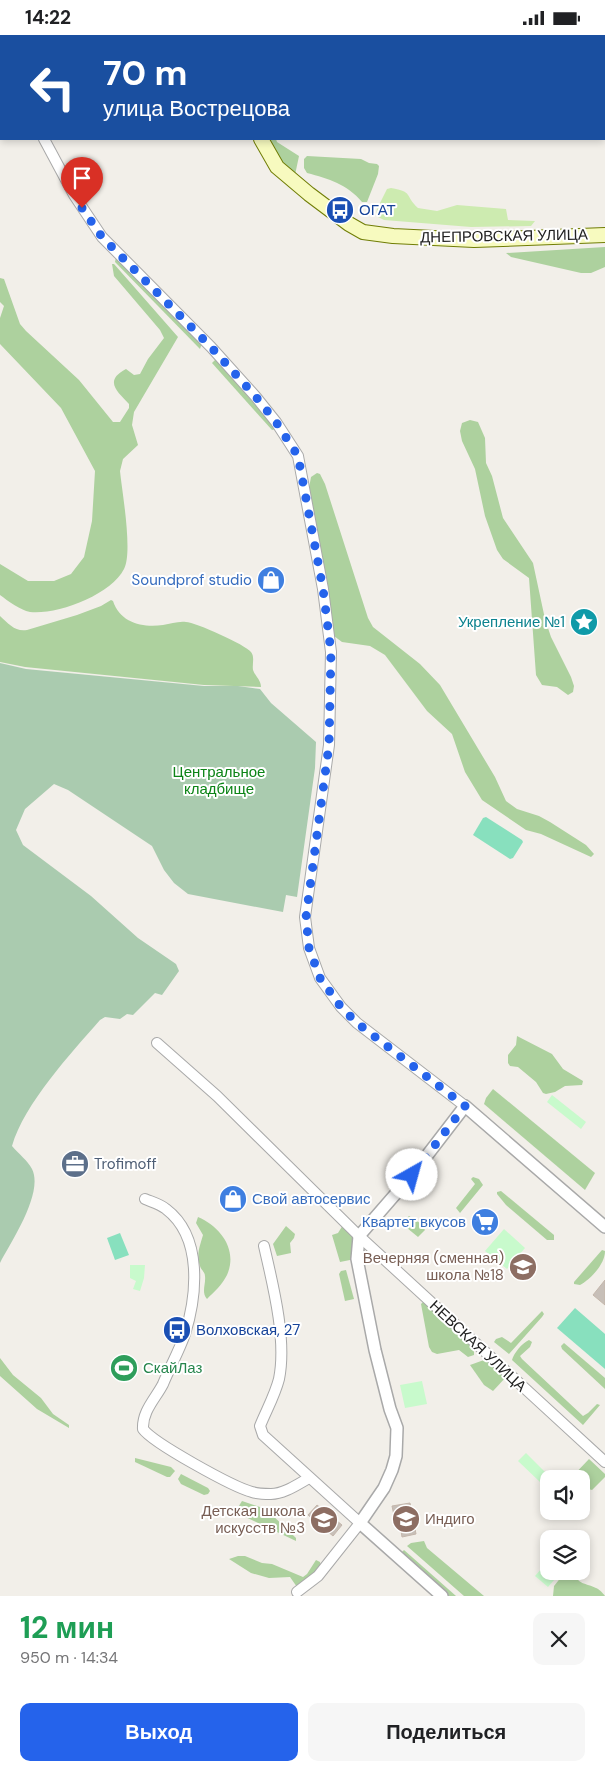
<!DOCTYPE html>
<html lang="ru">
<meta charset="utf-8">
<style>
body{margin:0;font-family:"DM Sans",sans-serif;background:#f6f6f6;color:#202124;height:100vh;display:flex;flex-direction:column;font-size:19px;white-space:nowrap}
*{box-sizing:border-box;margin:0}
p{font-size:16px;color:#757577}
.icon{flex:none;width:28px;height:28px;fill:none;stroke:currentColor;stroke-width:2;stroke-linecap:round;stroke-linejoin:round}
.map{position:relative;height:1561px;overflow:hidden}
.drawer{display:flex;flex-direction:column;background:#fff;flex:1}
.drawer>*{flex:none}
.banner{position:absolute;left:0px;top:0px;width:605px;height:105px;box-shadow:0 2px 8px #0003;background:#1a4fa0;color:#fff;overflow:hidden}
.tools{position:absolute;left:540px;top:1435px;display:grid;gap:10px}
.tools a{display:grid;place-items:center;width:50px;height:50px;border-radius:10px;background:#fff;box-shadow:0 2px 8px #0003;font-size:25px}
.pin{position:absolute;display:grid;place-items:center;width:42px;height:42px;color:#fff;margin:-51px -21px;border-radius:50% 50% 50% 0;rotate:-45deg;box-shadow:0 0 5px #0007}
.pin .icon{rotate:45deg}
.me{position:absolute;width:55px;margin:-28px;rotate:38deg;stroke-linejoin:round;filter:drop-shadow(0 0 4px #0008)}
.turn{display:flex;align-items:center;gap:18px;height:105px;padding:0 20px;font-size:22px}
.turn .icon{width:65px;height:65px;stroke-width:2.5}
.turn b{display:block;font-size:35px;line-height:42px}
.round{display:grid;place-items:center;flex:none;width:52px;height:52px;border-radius:10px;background:#f6f6f6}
.overview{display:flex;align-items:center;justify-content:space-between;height:85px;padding:0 20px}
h1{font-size:30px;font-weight:700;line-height:38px;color:#1e9e55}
.button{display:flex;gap:10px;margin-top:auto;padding:10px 20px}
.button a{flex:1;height:58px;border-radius:10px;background:#2563eb;color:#fff;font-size:20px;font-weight:700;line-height:58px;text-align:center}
.button a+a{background:#f6f6f6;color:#202124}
.status{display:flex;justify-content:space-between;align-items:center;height:35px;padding:0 25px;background:#fff;direction:ltr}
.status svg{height:14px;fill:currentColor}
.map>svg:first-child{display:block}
.grass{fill:#cdebb0}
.forest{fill:#add19e}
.cemetery{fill:#aacbaf}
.park{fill:#c8facc}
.pitch{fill:#88e0be}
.building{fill:#c7bfb8;stroke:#c4b6ab}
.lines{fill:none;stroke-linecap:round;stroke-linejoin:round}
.minor-casing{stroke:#a9a9a9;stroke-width:12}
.tertiary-casing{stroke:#a9a9a9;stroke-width:14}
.secondary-casing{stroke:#707d05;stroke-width:16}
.minor{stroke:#fff;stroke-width:10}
.tertiary{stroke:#fff;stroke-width:11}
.secondary{stroke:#f7fabf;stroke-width:14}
.route{stroke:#2563eb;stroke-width:9;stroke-dasharray:0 16.2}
.labels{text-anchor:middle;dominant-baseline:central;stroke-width:4;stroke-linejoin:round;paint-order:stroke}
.transit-label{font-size:15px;fill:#164399;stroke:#fff;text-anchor:start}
.street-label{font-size:15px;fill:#222;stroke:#fff}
.shop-label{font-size:15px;fill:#366cbe;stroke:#fff;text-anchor:end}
.culture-label{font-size:15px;fill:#0d838f;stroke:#fff;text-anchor:end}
.park-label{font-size:15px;fill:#0c8416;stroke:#fff}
.service-label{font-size:15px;fill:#4e5e75;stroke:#fff;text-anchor:start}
.education-label{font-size:15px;fill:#785e54;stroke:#fff;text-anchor:end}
.leisure-label{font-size:15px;fill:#27864d;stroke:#fff;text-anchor:start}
</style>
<div class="status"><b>14:22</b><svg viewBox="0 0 49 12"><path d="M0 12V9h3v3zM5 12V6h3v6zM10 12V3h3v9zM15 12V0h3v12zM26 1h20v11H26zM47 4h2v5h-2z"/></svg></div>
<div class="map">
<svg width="605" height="1561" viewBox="0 0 605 1561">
<rect width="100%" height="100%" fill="#f2efe9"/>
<path class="grass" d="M 391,153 C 414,157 404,160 418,173 L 437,176 L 457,170 L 506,174 L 508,185 L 535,186 L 531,191 L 471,192 L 384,185 L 376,181 L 377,174 L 387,154 Z"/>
<g class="forest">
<polygon points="393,0 605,0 605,31 604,1"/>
<polygon points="267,104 276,104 277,107 299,121 295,140 278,122"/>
<path d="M 307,121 L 361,124 L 369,128 L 377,129 L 379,131 L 378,139 L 367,167 L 362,167 C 347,149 329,144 307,138 L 304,133 L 304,124 Z"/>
<polygon points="605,212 605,232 591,238 581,238 511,222 506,218"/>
<polygon points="116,222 202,308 200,314 115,227"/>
<path d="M 112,229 L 114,229 L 178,302 L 134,377 L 132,390 L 138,410 L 123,424 L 120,436 C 122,456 133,518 124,534 C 111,560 57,580 30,577 C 20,575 8,566 0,560 L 0,529 L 28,546 L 54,546 L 71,539 L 84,522 L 92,486 L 95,436 L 61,373 L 0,309 L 0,283 L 4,271 L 0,267 L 0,243 L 4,244 L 20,289 L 26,296 L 79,345 L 113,387 L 120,387 L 129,373 L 129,369 C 118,357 103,346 126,334 L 134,340 L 140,339 L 148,324 L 164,303 L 160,295 L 114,241 Z"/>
<polygon points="216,324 276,394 272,395 212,328"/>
<polygon points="470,385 478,387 485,403 486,428 492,441 503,483 533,528 545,584 551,602 571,642 574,651 573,657 568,660 557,652 542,650 536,640 529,543 503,524 497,515 485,481 475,434 462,406 460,396 462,388"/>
<polygon points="317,438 320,439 325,449 368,583 373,592 420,629 440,650 495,742 506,766 517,774 539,781 550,787 586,810 594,819 591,822 541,799 526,795 482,765 465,737 452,699 427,676 385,620 370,611 342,607 334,601 309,453 311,442"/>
<path d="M 111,565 L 113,566 C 120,588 143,593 163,590 C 171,589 178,586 186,587 C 195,587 246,610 251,617 C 255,622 252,629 253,635 C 255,641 261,645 261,652 L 204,650 L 25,632 L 0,627 L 0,581 C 9,589 15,597 27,595 L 77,580 L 101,571 Z"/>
<polygon points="517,1001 552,1019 563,1034 583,1046 582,1050 565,1051 555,1057 546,1059 543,1058 536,1047 518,1032 510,1031 508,1028 508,1020 516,1010"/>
<polygon points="493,1054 595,1138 585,1155 484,1069 486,1063"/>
<polygon points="473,1142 479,1144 483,1150 460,1178 456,1173 475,1149 471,1144"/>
<polygon points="501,1156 554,1200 554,1205 547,1205 506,1170 497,1159 497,1157"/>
<polygon points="409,1181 420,1188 425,1195 418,1202 401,1188"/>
<path d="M 198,1182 C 221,1192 238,1215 227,1240 C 222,1250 214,1257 207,1264 C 201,1257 206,1250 205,1241 C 205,1237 201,1235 200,1231 C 196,1219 200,1211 203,1200 L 196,1188 Z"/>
<polygon points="343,1190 357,1201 355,1224 340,1227 332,1200 338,1198"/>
<polygon points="286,1191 295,1199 294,1203 290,1208 291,1218 277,1221 273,1209"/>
<path d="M 602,1215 L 605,1216 C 605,1229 591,1244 580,1250 L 574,1249 L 574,1247 Z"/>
<polygon points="346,1235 354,1264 345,1266 339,1239 341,1236"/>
<polygon points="424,1266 474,1312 474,1320 468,1322 459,1315 437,1319 432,1317 429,1312 421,1269"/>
<polygon points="542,1276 544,1279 542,1282 509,1319 494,1307 496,1304 502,1302 511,1308"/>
<path d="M 529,1305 L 532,1307 L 530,1312 L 520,1321 L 522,1324 L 583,1381 L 588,1378 L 597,1369 L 600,1370 L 583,1390 L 512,1325 C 514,1318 522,1308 529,1305 Z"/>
<polygon points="564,1308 605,1343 605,1354 562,1314 561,1311"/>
<polygon points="0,1323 13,1340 41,1363 53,1379 69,1390 69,1393 37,1374 0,1341"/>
<polygon points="484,1325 491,1325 507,1341 493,1356 484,1350 470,1330"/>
<polygon points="135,1423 171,1432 175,1436 170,1442 167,1442 135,1427"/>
<polygon points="589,1424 605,1439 605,1442 592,1455 581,1452 581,1444 570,1444"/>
<polygon points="181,1439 208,1453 210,1456 208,1459 204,1460 181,1449 178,1444"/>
<polygon points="242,1466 266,1474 296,1503 296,1506 239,1479 237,1474"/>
<polygon points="424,1506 427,1513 484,1561 464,1561 407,1511 411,1508"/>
<polygon points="404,1515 456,1561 449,1561 401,1518"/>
<polygon points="238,1521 245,1521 262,1528 272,1529 303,1542 307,1539 316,1525 320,1527 321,1533 297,1552 290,1542 269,1543 251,1538 229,1524"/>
<path d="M 566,1536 L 576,1536 C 575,1550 587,1548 596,1553 C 599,1554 603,1558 605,1561 L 553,1561 L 554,1551 Z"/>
</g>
<path class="cemetery" d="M 0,628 L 26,634 L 204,651 L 238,651 L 260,654 L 271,668 L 316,707 L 315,733 L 297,862 L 286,860 L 283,877 L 188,859 L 174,848 L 164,835 L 152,811 L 68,755 L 54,749 L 25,774 L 16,795 L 23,810 L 91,861 L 138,903 L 176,929 L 179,936 L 162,960 L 155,958 L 133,980 L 127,979 L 120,984 L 105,982 L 100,985 C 71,1018 24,1069 12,1111 C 18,1118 28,1126 32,1134 C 44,1158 11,1207 0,1228 Z"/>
<g class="park">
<polygon points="552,1060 586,1087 581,1094 547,1067"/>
<polygon points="504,1194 525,1213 507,1234 485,1216"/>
<polygon points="130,1230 145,1230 144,1243 140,1256 133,1254 136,1246 130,1243"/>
<polygon points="422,1346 427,1369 405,1373 400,1350"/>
<polygon points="526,1418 547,1439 540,1447 518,1426"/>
<polygon points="549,1525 549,1536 562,1536 548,1552 535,1541"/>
</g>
<g class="pitch">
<polygon points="486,782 522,805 523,807 513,823 510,824 473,800 483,783"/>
<polygon points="120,1198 129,1220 115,1225 107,1203"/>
<polygon points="575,1273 605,1299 605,1334 557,1293"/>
</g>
<g class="building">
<polygon points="605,1245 605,1270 593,1260"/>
<polygon points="410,1468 416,1499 402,1502 399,1484 395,1485 392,1471"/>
<polygon points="317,1470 342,1490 333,1501 308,1480"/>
</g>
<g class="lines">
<defs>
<g id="minor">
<polyline points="44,104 74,160 102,202 211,312 256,362 276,387 298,421 323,554 331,617 329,710 305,882 309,913 320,943 341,972 357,988 465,1071"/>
<polyline points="157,1008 217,1061 359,1201 605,1427"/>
<path d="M 145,1164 C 152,1167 160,1169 166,1174 C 203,1202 197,1260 185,1299 C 179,1316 170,1332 163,1349 C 156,1363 142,1376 143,1394 C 153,1408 233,1452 252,1457 C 258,1459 264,1459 271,1459 C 284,1459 298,1449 309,1443"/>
<path d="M 264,1211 C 273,1250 287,1305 279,1344 C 275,1360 266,1376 260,1391 L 263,1400 L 360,1488 L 318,1541 L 297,1557"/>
</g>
<polyline id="tertiary" points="442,1561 360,1488 384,1453 392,1435 396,1421 397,1393 390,1374 375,1315 357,1224 359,1201 412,1140 465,1071 605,1192"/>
<g id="secondary">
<polyline points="192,0 195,1"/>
<polyline points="45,1 52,0"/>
<polyline points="0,10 1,9"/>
<polyline points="261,104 277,132 309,159 349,189 363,197 393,201 474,205 605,200"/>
</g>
</defs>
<use href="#minor" class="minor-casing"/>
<use href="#tertiary" class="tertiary-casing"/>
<use href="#secondary" class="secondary-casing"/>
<use href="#minor" class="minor"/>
<use href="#tertiary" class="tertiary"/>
<use href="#secondary" class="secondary"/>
</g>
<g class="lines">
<polyline class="route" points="82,173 102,202 211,312 256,362 276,387 298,421 323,554 331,617 329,710 306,882 309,913 320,943 341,972 357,988 465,1071 412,1140"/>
</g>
<defs>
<symbol id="bus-disc" viewBox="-11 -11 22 22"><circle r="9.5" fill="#1a4fb4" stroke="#fff"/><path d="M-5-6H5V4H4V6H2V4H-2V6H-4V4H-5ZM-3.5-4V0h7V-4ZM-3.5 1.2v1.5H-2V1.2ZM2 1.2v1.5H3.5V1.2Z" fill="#fff"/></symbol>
<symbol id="shop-disc" viewBox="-11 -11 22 22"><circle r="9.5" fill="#3f7fe0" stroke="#fff"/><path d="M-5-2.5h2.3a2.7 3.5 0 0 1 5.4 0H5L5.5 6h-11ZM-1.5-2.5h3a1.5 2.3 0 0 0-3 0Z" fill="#fff"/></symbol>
<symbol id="sight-disc" viewBox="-11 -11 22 22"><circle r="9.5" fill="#0f9aa8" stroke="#fff"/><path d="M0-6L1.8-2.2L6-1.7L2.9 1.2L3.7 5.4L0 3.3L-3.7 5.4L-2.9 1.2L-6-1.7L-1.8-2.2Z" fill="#fff"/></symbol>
<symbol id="office-disc" viewBox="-11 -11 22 22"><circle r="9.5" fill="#5c6f8a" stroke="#fff"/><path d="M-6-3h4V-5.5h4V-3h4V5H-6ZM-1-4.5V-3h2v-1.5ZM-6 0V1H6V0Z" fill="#fff"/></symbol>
<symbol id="supermarket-disc" viewBox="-11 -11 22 22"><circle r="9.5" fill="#3f7fe0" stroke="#fff"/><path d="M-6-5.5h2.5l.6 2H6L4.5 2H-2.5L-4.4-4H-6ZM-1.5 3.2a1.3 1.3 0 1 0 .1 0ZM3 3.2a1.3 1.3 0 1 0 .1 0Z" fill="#fff"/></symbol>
<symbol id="school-disc" viewBox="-11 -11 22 22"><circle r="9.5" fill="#8d6e63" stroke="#fff"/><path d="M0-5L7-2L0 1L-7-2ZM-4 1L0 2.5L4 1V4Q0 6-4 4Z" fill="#fff"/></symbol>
<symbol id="stadium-disc" viewBox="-11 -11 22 22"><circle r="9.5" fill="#2e9e5b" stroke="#fff"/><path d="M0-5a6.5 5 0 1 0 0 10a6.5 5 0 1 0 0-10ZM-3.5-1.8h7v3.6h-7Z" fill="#fff"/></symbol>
</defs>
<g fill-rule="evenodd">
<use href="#bus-disc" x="324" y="159" width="32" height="32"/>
<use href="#shop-disc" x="255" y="529" width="32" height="32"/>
<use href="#sight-disc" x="568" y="571" width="32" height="32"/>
<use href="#office-disc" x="59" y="1113" width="32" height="32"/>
<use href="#shop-disc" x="217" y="1148" width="32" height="32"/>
<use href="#supermarket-disc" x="469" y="1171" width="32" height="32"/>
<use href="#school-disc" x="507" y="1216" width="32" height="32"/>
<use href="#bus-disc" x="161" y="1279" width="32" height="32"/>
<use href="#stadium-disc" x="108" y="1317" width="32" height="32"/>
<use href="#school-disc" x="390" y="1468" width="32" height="32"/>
<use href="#school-disc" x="308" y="1469" width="32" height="32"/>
</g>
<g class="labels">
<g class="transit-label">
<text x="359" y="175">ОГАТ</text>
<text x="196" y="1295">Волховская, 27</text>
</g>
<g class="street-label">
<text transform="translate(504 201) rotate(-1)">ДНЕПРОВСКАЯ УЛИЦА</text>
<text transform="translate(478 1311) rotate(43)">НЕВСКАЯ УЛИЦА</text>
</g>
<g class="shop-label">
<text x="252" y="545">Soundprof studio</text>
<text x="252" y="1164" text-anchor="start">Свой автосервис</text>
<text x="466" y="1187">Квартет вкусов</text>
</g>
<g class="culture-label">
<text x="565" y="587">Укрепление №1</text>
</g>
<g class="park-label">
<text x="219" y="737">Центральное<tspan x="219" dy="17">кладбище</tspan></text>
</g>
<g class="service-label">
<text x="94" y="1129">Trofimoff</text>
</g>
<g class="education-label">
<text x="504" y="1223">Вечерняя (сменная)<tspan x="504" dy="17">школа №18</tspan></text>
<text x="305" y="1476">Детская школа<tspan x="305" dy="17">искусcтв №3</tspan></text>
<text x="425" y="1484" text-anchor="start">Индиго</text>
</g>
<g class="leisure-label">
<text x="143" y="1333">СкайЛаз</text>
</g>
</g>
</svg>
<div class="tools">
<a><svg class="icon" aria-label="sound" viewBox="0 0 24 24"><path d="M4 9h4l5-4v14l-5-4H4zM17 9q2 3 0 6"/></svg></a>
<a><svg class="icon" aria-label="layers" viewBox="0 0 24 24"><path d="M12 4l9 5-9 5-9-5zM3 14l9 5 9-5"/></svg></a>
</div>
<div class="pin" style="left:82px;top:173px;background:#d93025"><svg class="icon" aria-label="arrive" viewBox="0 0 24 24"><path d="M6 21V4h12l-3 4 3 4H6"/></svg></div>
<svg class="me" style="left:412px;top:1140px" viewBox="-20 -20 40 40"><circle r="19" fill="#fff"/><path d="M0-13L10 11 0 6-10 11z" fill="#2563eb"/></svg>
<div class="banner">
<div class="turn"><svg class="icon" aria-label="left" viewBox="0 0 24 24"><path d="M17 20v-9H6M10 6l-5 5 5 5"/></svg><div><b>70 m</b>улица Вострецова</div></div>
</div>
</div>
<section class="drawer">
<div class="overview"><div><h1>12 мин</h1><p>950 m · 14:34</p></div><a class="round"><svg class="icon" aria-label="close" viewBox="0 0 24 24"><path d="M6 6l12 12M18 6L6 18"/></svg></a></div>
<div class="button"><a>Выход</a><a>Поделиться</a></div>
</section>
